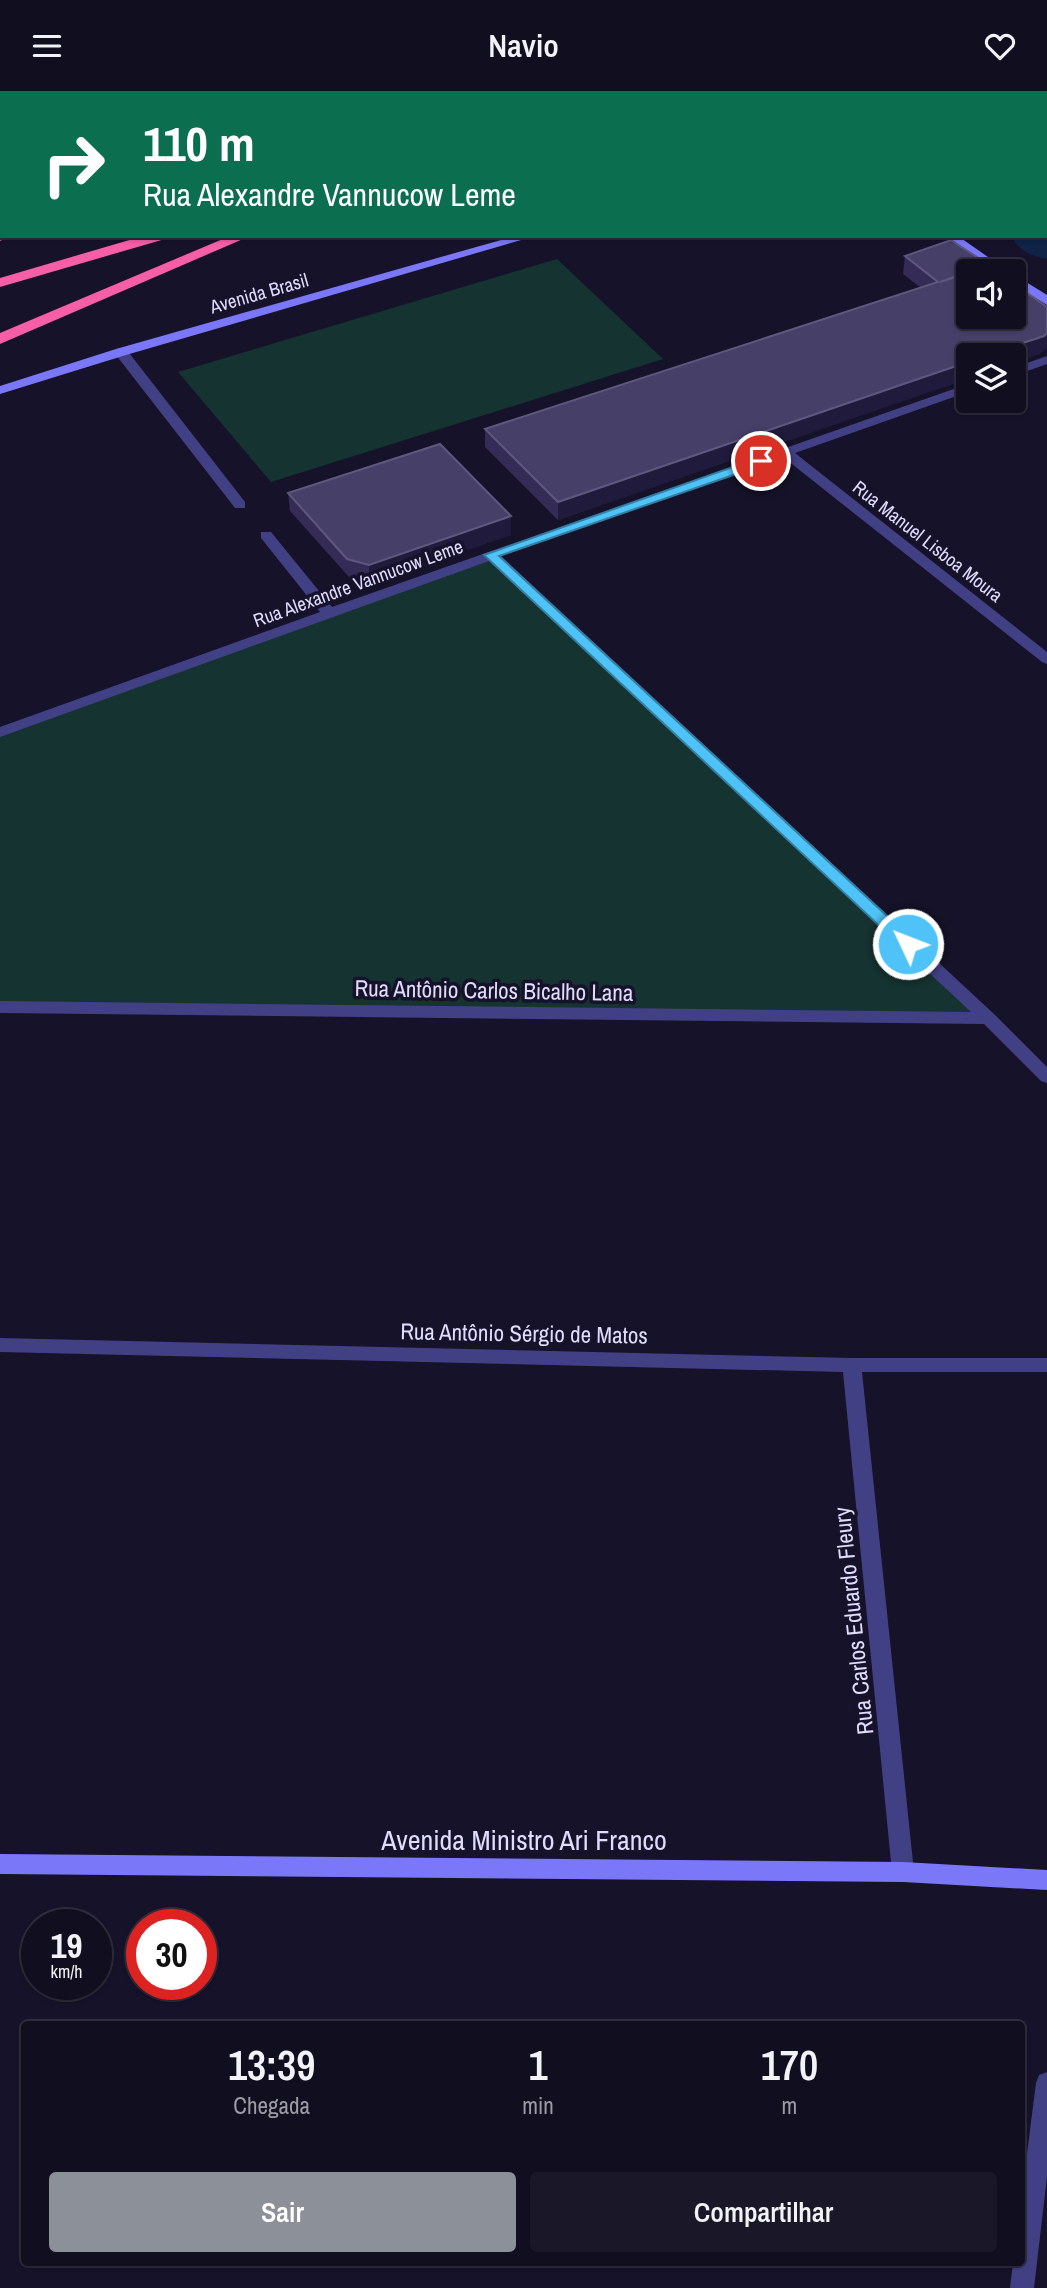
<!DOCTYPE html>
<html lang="pt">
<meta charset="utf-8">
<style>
body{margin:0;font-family:"Archivo Narrow",sans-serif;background:#191728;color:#f1f3f6;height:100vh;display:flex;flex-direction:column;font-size:26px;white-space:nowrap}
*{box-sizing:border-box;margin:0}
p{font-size:23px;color:#9c9ca4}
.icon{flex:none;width:38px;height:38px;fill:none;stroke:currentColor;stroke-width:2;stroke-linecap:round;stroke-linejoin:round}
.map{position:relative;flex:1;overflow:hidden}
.sheet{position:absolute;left:21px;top:1930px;width:1004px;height:245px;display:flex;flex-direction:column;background:#100e1f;border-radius:7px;box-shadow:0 2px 5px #0004,0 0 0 2px #302e3d}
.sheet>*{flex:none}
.top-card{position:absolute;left:0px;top:0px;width:1048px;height:147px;box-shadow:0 2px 5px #0004,0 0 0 2px #302e3d;background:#0b6e4f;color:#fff;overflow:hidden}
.fabs{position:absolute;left:956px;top:168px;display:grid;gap:14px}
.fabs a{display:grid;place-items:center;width:70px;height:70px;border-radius:7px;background:#100e1f;box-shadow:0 2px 5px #0004,0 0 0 2px #302e3d;font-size:35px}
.speed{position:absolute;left:21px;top:1818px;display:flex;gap:14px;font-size:35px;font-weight:700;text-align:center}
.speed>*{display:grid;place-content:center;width:91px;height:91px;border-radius:50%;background:#100e1f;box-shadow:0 2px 5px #0004,0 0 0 2px #302e3d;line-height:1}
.speed small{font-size:18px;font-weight:400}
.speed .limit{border:10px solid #d22;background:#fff;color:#111}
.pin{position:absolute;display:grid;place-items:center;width:60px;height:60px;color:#fff;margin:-30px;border:4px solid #fff;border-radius:50%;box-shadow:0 2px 7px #0007}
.me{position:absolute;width:77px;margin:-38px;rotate:313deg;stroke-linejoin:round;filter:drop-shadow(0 0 5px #0008)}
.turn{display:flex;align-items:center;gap:24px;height:147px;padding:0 28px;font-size:32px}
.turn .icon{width:91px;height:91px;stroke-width:2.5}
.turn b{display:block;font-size:49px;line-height:60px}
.eta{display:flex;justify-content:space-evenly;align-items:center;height:119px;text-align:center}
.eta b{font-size:42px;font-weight:600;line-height:49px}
.action{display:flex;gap:14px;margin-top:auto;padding:14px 28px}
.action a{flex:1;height:80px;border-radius:7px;background:#8c9099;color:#fff;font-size:28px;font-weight:600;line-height:80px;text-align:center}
.action a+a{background:#191728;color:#f1f3f6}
header{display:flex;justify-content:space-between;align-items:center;height:91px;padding:0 28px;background:#100e1f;font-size:32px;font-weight:600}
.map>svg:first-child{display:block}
.green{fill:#153331}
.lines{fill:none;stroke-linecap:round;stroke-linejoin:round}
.river{fill:#0e2346;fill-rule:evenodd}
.street{fill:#424085;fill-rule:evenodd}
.secondary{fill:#7a78f8;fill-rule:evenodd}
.highway{fill:#f65ea8;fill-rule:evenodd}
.wall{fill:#342c56}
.shaded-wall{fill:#201a3c}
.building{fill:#463f68;stroke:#5e587f;stroke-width:2}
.route{fill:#4fc3f7;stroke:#337fa1;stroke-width:2}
.labels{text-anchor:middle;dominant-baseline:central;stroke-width:7;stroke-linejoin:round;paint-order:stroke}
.far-street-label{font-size:19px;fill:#dfdcfd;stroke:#161229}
.street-label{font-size:23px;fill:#dfdcfd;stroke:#161229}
.near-street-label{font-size:28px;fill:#dfdcfd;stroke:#161229}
</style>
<header><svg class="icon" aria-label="menu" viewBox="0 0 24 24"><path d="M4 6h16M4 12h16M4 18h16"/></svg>Navio<svg class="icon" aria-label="heart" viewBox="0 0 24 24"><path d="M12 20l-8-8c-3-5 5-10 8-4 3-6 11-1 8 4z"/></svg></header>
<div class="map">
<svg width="1047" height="2197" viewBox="0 0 1047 2197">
<rect width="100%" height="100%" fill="#161229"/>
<g class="green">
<polygon points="557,168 663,268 271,391 178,281"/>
<polygon points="491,464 988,927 0,914 0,641"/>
</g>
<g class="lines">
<g class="river">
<polygon points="797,0 854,0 855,2 798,2"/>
<path d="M 1047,129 L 1047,168 C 1029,164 1021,161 1010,145 L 1046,145 Z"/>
</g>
<g class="street">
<polygon points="121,257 126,258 245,411 245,417 235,417 116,264 116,258"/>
<polygon points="1047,265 1047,273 1013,285 1013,277"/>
<polygon points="968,293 968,301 795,362 1047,561 1047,573 1042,571 783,366 501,465 994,923 1047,976 1047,992 1041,990 984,933 0,922 0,910 971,921 489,470 0,646 0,636 320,521 261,447 261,441 271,441 332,516"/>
<polygon points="0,1247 852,1267 1047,1267 1047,1281 862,1281 914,1781 911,1788 903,1791 895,1788 892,1781 843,1281 0,1261"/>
<polygon points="1047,1981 1047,2086 1034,2197 1010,2197 1013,2172 1022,2172 1022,2102 1036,1992 1039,1984"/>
</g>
<g class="secondary">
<polygon points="208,0 224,0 206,2"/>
<polygon points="729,0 741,0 743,2 731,2"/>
<polygon points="899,0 911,0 913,2 901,2"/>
<polygon points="1015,0 1031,0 1013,2"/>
<polygon points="0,55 2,55 0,63"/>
<rect x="1046" y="89" width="1" height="8"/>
<polygon points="515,145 535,145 126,264 0,303 0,295 116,258"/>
<polygon points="943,145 958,145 1008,180 994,180"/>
<polygon points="1013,183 1047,204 1047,214 1013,193"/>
<polygon points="0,1763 903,1771 1047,1779 1047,1799 903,1791 0,1783"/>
</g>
<g class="highway">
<polygon points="510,0 528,0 508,2"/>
<polygon points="651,0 669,0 649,2"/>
<rect x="0" y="103" width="2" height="8"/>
<polygon points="0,141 2,145 10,145 0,150"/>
<polygon points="143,145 167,145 165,148 0,196 0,187"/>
<polygon points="230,145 250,145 0,253 0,242"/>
</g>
</g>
<g class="wall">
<polygon points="1047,1 1047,58 1046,58"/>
<polygon points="905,165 989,176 1041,262 558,429 485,356 485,338 921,197 903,183"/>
<polygon points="288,402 511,444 370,492 349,486 290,420"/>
</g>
<g class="shaded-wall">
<polygon points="1047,242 1047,257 1041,262 1013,272 1013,264 986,264"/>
<polygon points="968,271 968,288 558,429 558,411"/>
<polygon points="511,425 511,444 370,492 369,474"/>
</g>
<g class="building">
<polygon points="951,149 989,174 971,180 968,180 968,181 940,191 968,182 968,226 1013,226 1013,192 1047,216 1047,242 1044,245 986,264 968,264 968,271 558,411 485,338 938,191 905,165"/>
<polygon points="990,176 997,180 975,180"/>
<polygon points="440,353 511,425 369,474 347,468 288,402"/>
</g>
<polygon class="route" points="761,366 767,370 765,373 499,465 914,850 916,853 914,857 903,857 484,464"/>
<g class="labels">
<g class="far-street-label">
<text transform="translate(259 202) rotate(-16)">Avenida Brasil</text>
<text transform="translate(928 450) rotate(38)">Rua Manuel Lisboa Moura</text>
<text transform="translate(358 492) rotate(-20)">Rua Alexandre Vannucow Leme</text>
</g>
<g class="street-label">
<text transform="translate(494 899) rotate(1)">Rua Antônio Carlos Bicalho Lana</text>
<text transform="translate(524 1242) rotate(1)">Rua Antônio Sérgio de Matos</text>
<text transform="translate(853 1530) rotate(-96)">Rua Carlos Eduardo Fleury</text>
</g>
<g class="near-street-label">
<text x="524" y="1749">Avenida Ministro Ari Franco</text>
</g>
</g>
</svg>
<div class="fabs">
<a><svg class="icon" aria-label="sound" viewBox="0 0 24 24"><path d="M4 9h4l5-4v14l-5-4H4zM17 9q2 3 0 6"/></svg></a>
<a><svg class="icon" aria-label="layers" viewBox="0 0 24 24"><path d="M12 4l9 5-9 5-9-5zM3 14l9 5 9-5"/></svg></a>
</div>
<div class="speed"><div>19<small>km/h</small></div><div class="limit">30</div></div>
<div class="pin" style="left:761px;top:370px;background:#d93025"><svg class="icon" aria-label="arrive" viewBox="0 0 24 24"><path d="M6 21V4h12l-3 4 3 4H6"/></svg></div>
<svg class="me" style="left:908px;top:853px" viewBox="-20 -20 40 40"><circle r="17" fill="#4fc3f7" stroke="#fff" stroke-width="3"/><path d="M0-11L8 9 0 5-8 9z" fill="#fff"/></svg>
<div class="top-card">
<div class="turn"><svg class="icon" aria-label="right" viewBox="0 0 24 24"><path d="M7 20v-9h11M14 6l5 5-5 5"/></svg><div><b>110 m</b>Rua Alexandre Vannucow Leme</div></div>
</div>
<section class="sheet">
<div class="eta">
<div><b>13:39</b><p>Chegada</p></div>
<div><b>1</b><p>min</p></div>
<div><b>170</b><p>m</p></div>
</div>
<div class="action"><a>Sair</a><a>Compartilhar</a></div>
</section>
</div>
